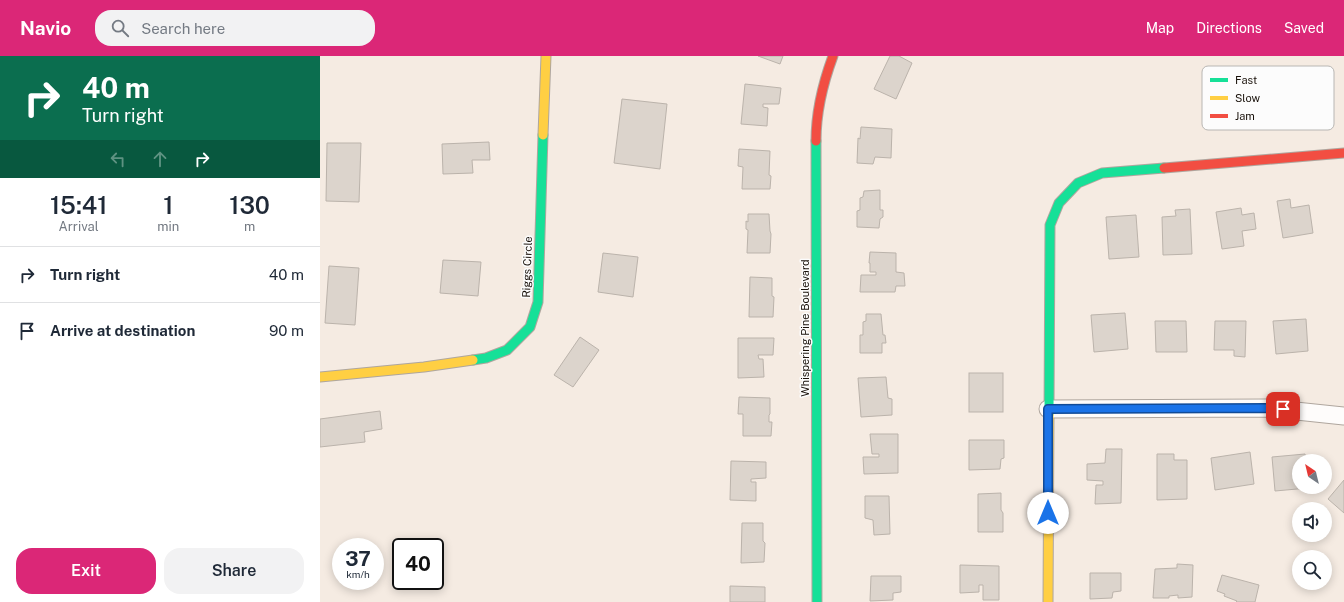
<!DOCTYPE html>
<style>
body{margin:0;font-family:"Public Sans",sans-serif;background:#f2f2f3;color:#1f2937;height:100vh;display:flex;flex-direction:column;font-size:15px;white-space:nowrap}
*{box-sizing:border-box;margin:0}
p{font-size:13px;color:#747a83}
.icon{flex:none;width:22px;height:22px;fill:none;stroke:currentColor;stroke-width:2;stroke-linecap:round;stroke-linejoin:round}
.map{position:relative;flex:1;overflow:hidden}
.sheet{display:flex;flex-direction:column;background:#fff;width:320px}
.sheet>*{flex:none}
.top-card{background:#0b6e4f;color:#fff;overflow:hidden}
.needle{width:26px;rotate:325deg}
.buttons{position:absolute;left:972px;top:398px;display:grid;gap:8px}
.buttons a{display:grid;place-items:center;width:40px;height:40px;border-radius:50%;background:#fff;box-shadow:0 2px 10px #0003;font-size:20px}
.speed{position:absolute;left:12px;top:482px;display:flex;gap:8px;font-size:20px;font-weight:700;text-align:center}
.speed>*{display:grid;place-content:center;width:52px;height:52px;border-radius:50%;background:#fff;box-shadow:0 2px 10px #0003;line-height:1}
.speed small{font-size:10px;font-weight:400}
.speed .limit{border:2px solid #111;border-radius:6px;background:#fff;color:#111}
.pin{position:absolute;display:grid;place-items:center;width:34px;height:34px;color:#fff;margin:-17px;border-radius:8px;box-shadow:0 2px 6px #0006}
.me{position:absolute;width:44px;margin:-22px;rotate:0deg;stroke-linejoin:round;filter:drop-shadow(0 0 3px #0008)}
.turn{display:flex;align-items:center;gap:14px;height:84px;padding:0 16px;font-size:18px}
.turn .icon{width:52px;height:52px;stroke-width:2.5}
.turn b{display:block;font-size:28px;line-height:34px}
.lanes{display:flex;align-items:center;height:38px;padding:0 16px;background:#0003;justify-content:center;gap:20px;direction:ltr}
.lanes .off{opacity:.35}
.eta{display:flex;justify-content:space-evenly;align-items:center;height:68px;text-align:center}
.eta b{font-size:24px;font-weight:600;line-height:28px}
.cta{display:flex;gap:8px;margin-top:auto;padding:8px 16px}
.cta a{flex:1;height:46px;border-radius:16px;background:#db2777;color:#fff;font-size:16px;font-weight:600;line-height:46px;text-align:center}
.cta a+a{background:#f2f2f3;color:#1f2937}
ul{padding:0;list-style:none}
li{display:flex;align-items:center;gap:12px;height:56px;padding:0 16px;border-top:1px solid #e0e1e3}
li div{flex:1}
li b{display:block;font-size:15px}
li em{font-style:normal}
header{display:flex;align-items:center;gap:24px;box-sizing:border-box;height:56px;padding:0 20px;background:#db2777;color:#fff}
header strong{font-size:19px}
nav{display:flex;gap:22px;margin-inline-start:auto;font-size:14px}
.search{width:280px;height:36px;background:#f2f2f3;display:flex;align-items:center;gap:10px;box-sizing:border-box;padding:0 14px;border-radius:16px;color:#747a83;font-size:15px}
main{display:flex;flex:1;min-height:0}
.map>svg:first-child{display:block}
.building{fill:#dcd4cc;stroke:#bbb3ab}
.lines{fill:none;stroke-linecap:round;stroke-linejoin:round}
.street-casing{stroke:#afa69e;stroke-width:19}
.fast-casing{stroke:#afa69e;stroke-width:11}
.slow-casing{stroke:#afa69e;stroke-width:11}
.jam-casing{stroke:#afa69e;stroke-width:11}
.street{stroke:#fefcfb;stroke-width:17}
.fast{stroke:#16e098;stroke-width:9}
.slow{stroke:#ffcf43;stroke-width:9}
.jam{stroke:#f24e42;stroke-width:9}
.route-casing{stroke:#114b97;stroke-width:10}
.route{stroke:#1a73e8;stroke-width:7}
.labels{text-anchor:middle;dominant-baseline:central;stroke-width:3;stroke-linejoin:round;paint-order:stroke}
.street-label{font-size:11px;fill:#19110a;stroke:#fcfcfc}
.key{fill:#fcfcfc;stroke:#b8b6b3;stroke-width:1}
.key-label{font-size:11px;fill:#19110a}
</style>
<header>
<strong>Navio</strong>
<div class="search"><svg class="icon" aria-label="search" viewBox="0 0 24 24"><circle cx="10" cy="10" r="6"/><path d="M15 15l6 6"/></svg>Search here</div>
<nav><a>Map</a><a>Directions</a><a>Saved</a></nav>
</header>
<main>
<section class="sheet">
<div class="top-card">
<div class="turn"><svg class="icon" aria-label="right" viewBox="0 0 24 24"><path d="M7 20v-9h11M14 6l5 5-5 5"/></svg><div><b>40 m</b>Turn right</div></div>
<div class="lanes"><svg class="icon off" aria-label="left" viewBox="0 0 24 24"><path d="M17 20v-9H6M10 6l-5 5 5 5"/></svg><svg class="icon off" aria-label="ahead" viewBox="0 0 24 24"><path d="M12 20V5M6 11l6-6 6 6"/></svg><svg class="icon" aria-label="right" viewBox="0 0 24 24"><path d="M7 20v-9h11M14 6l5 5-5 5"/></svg></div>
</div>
<div class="eta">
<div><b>15:41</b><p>Arrival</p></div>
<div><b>1</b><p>min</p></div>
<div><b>130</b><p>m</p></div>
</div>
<ul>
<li><svg class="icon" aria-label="right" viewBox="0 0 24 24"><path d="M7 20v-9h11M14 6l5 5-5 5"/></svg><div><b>Turn right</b></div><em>40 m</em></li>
<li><svg class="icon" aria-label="arrive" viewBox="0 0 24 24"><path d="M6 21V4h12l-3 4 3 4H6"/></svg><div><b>Arrive at destination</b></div><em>90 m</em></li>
</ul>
<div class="cta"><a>Exit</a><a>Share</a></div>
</section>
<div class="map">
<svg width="1024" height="546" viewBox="0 0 1024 546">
<rect width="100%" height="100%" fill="#f5ebe2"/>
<g class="building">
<polygon points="438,0 463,0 460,8"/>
<polygon points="570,0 579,0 592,7 576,43 554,33"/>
<polygon points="425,28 461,32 459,48 443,48 443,51 448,52 447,70 421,68"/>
<polygon points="302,43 347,48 340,113 294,107"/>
<polygon points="541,71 572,73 571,102 555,101 553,108 537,107 538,82 540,83"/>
<polygon points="169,86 170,104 152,104 153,117 123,118 122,88"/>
<polygon points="7,87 41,87 39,146 6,145"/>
<polygon points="419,93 450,95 449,119 451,120 450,133 422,133 423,111 418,110"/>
<polygon points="560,134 560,154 563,154 563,161 560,163 559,172 537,171 537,155 540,154 540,142 543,141 544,135"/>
<polygon points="970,143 971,152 989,149 993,177 963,182 957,145"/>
<polygon points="921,152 922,159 934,157 936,173 922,175 924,190 902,193 896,156"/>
<polygon points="870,153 872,198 843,199 842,161 856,160 855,154"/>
<polygon points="428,158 449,158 450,175 451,178 450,197 427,197 428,174 426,173 426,165 428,166"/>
<polygon points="816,159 819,201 789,203 786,161"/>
<polygon points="550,196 576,197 576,216 584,217 585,230 576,230 575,236 540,236 541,219 556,219 556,216 550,216 550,207 549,207"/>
<polygon points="283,197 318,201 313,241 278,236"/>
<polygon points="123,204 161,206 158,240 120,237"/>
<polygon points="9,210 39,212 35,269 5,267"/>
<polygon points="430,221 452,222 452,240 454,241 453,261 429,261"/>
<polygon points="805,257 808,293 774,296 771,259"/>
<polygon points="546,258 561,258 563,279 565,279 566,287 562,287 562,297 540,297 540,279 543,279 543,266 546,265"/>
<polygon points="986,263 988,295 956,298 953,265"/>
<polygon points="835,265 866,265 867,296 836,296"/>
<polygon points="895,265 926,265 925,301 914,300 914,294 894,294"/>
<polygon points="260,281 279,294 253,331 234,319"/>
<polygon points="418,282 454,282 453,299 438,299 439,303 443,303 444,321 418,322"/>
<rect x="649" y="317" width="34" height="39"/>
<polygon points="566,321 568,342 572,343 572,359 541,361 538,322"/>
<polygon points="419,341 450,342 450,358 449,359 449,366 452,366 451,380 423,380 423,358 418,358"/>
<polygon points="60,355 62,373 44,376 45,386 0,391 0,363"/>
<polygon points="550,378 578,378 578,417 544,418 543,401 559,401 559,398 552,398"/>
<polygon points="649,384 684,384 684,402 681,403 680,413 649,414"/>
<polygon points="786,393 802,393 801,447 775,448 776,429 783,429 783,425 767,424 767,408 785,407"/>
<polygon points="930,396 934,428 895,434 891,402"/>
<polygon points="837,398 854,398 854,404 867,404 867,443 837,444"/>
<polygon points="985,398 986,405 979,405 979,431 988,431 988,432 955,435 952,401"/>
<polygon points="411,405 446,406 446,422 431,423 431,426 436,426 436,445 410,444"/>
<polygon points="1024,424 1024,457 1008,443"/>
<polygon points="681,437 681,454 683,457 683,476 658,476 658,438"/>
<polygon points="545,440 569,440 570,478 554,479 553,464 545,462"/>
<polygon points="422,467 443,467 443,485 445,487 444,506 421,507"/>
<polygon points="857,508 873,509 872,541 858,542 858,539 849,540 849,542 833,542 835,513 857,512"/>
<polygon points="640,509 679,510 679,544 663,544 663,529 659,529 659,536 640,537"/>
<polygon points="770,517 801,517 801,535 793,536 792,542 770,543"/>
<polygon points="902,519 939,529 935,546 916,546 917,545 904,540 905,538 897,535"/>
<polygon points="551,520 581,520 581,536 573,537 573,544 550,545"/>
<polygon points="410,530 445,531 445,546 410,546"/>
</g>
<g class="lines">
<defs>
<polyline id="street" points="728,353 948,352 1024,360"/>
<g id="fast">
<polyline points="496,85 497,546"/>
<polyline points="153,304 166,302 187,294 210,271 218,246 223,79"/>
<polyline points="729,358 730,169 739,147 758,127 782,117 844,112"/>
</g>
<g id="slow">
<polyline points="223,79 226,0"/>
<polyline points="0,321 104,311 153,304"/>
<polyline points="728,546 729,358"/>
</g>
<g id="jam">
<path d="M 496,85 C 496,56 503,27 513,0"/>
<polyline points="844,112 1024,97"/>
</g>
</defs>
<use href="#street" class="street-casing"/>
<use href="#fast" class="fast-casing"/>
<use href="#slow" class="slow-casing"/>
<use href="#jam" class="jam-casing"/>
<use href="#street" class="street"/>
<use href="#fast" class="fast"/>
<use href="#slow" class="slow"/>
<use href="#jam" class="jam"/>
</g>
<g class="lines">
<defs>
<polyline id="route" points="728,457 728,353 948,352 963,353"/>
</defs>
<use href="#route" class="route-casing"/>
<use href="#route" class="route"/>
</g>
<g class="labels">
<g class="street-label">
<text transform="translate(207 211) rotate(-88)">Riggs Circle</text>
<text transform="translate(485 272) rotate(-90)">Whispering Pine Boulevard</text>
</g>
</g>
<rect x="882" y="10" width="132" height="64" rx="6" class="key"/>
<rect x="890" y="22" width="18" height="4" fill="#16e098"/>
<rect x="890" y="40" width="18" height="4" fill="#ffcf43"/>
<rect x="890" y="58" width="18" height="4" fill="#f24e42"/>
<g class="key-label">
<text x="915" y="28">Fast</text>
<text x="915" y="46">Slow</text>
<text x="915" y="64">Jam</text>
</g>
</svg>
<div class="buttons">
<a><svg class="needle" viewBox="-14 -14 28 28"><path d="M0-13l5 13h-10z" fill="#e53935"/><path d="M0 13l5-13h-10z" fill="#747a83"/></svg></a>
<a><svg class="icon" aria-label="sound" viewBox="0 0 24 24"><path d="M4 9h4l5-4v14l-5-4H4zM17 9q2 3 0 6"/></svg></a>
<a><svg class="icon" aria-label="search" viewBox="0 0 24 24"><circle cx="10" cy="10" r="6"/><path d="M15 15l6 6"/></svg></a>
</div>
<div class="speed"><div>37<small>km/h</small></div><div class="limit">40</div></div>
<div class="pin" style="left:963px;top:353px;background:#d93025"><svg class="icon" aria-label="arrive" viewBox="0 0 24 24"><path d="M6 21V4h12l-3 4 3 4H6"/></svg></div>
<svg class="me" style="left:728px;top:457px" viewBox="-20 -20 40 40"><circle r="19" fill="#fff"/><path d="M0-13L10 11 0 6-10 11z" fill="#1a73e8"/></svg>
</div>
</main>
